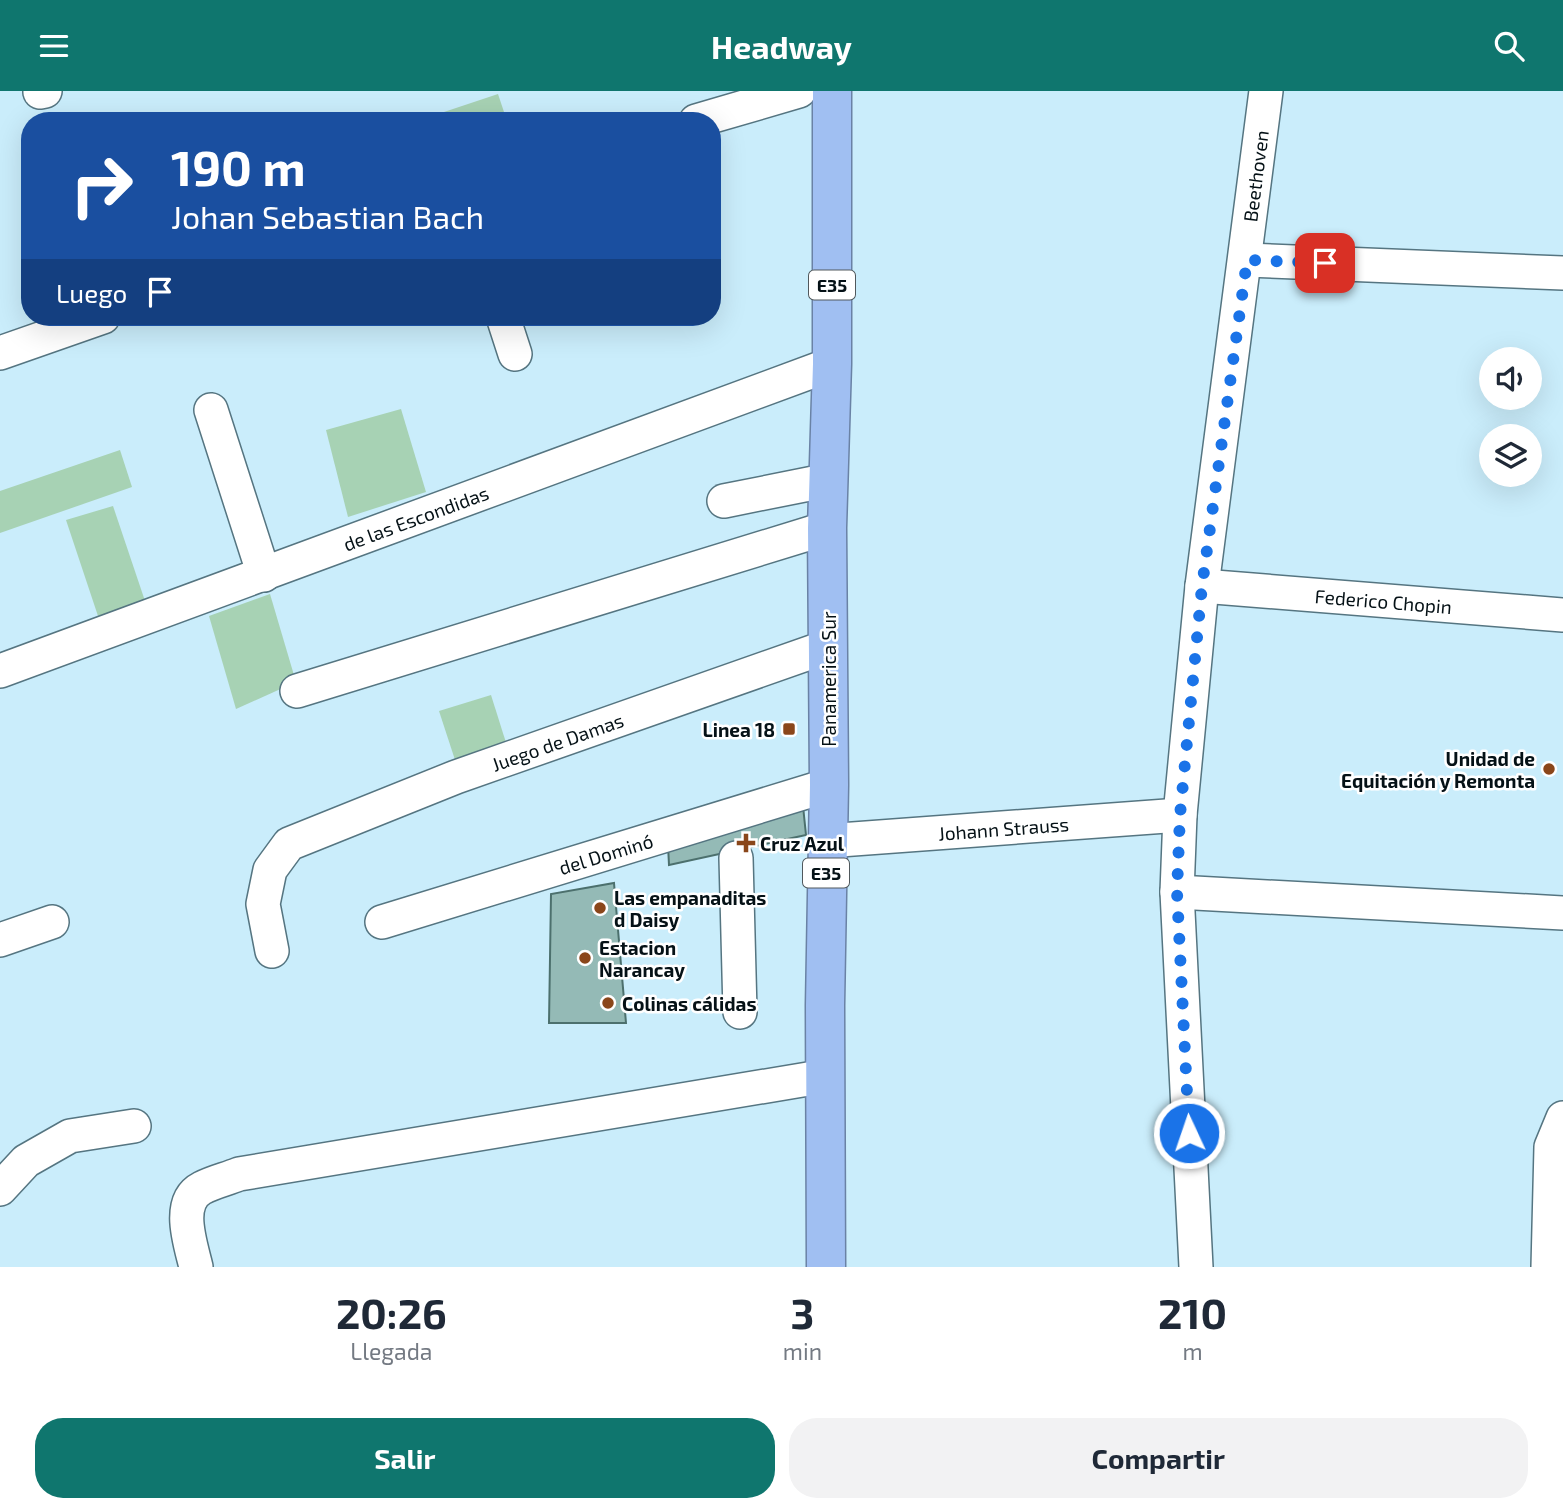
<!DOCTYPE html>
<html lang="es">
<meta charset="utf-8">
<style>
body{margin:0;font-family:"Exo 2",sans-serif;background:#f2f2f3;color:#1f2937;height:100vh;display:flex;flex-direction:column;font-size:26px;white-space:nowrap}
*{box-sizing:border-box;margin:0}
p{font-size:23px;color:#747a83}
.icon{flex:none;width:38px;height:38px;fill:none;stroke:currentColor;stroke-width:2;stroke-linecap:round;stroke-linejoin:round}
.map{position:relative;height:1176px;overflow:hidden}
.drawer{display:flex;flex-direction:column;background:#fff;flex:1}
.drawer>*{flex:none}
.hud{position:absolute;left:21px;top:21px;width:700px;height:214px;border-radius:28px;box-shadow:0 7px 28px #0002;background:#1a4fa0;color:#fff;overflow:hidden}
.buttons{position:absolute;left:1479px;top:256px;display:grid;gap:14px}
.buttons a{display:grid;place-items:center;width:63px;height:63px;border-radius:50%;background:#fff;box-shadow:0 7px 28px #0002;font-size:35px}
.pin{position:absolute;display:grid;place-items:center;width:60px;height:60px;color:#fff;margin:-30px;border-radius:14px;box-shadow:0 4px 10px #0006}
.me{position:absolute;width:77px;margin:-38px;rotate:357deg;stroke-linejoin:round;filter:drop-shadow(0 0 5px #0008)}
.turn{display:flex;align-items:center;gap:24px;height:147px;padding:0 35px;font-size:32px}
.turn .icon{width:91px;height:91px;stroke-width:2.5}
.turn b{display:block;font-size:49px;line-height:60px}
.then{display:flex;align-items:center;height:66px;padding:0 35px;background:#0003;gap:14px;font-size:26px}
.eta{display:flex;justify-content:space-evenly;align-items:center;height:119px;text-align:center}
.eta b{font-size:42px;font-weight:700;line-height:49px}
.cta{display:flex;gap:14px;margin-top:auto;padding:14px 35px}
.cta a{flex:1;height:80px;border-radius:28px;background:#0f766e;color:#fff;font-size:28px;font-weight:700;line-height:80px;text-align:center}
.cta a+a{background:#f2f2f3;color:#1f2937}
header{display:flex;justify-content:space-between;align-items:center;height:91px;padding:0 35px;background:#0f766e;color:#fff;font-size:32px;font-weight:700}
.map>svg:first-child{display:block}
.green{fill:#a7d2b4}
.building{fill:#94bab6;stroke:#4c706d;stroke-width:2}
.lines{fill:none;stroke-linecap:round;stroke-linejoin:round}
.minor-casing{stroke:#557581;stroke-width:36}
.highway-casing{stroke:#6a82a5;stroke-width:41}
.minor{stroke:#fff;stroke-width:33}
.highway{stroke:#a0bff2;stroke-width:38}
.route{stroke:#1a73e8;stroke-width:12;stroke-dasharray:0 21.6}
.poi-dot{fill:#8a461a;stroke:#fff;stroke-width:2.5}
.labels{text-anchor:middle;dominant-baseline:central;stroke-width:5;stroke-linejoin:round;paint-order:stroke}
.shield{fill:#fff;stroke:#50585c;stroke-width:2}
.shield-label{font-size:18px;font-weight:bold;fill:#051116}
.street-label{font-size:19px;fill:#051116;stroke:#fff}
.poi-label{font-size:19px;font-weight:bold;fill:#051116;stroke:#fff;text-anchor:start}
</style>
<header><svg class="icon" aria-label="menu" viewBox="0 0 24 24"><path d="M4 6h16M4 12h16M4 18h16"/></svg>Headway<svg class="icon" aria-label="search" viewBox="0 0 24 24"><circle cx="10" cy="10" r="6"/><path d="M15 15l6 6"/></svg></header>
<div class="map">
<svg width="1563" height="1176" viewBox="0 0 1563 1176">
<rect width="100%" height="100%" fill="#caedfb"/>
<g class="green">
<polygon points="498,3 507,30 417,30"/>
<polygon points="401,318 426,401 348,426 326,339"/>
<polygon points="120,359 132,396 0,442 0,400"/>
<polygon points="113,415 145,510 98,525 66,429"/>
<polygon points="270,503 296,591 236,618 209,525"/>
<polygon points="491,604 508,658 457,675 439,620"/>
</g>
<g class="building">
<polygon points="803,715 806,744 669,774 668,754"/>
<polygon points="614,792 626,932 549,932 551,803"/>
</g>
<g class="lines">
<defs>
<g id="minor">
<polyline points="40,1 45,0"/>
<polyline points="696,30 799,0"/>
<polyline points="1247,169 1563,182"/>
<polyline points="503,226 515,263"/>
<polyline points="0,262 103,226"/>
<polyline points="211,319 264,484"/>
<polyline points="724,410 829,389"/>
<path id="s1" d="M 1202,495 L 1563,524"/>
<path id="s2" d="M 0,580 L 832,273"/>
<polyline points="297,600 827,437"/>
<path id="s3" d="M 826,750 L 1180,724"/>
<polyline points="736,767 740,921"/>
<polyline points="1177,801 1563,822"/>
<path id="s4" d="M 382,831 L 829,694"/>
<polyline points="0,849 52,831"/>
<path id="s5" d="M 272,860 L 263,813 L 270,779 L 289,753 L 456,686 L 829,555"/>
<polyline points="0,1098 26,1070 70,1045 134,1035"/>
<path d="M 196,1176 C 191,1154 175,1111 202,1097 C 213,1091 227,1088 239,1083 L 826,985"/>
<path id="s6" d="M 1196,1176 L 1177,801 L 1180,724 L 1202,495 L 1266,0"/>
<polyline points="1548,1176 1551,1056 1563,1027"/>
</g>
<polyline id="highway" points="826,1176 825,914 829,694 827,437 832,273 832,0"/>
</defs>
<use href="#minor" class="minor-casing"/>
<use href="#highway" class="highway-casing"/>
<use href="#minor" class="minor"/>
<use href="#highway" class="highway"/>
</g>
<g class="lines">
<polyline class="route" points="1189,1042 1177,801 1180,724 1202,495 1247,169 1325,172"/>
</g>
<g class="poi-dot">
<rect x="782" y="631" width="14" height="14" rx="3.5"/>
<circle cx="1549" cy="678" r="7"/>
<path d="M742.5 741.5h7v7h7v7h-7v7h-7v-7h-7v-7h7z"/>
<circle cx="600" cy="817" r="7"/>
<circle cx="585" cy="867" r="7"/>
<circle cx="608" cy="912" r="7"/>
</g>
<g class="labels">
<g class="shield">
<rect x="809" y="179.5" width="46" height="29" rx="5"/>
<rect x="803" y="767.5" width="46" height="29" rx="5"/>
</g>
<g class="shield-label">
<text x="832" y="194">E35</text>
<text x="826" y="782">E35</text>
</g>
<g class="street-label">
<text stroke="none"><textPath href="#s6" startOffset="1096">Beethoven</textPath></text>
<text stroke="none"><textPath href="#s2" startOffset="443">de las Escondidas</textPath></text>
<text stroke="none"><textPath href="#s1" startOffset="182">Federico Chopin</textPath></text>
<text transform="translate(828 588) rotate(-90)">Panamerica Sur</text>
<text stroke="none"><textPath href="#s5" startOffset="402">Juego de Damas</textPath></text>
<text stroke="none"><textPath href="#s3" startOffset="178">Johann Strauss</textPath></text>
<text stroke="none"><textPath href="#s4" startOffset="234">del Dominó</textPath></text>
</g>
<g class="poi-label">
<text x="775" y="638" text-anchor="end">Linea 18</text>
<text x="1535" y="667" text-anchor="end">Unidad de<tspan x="1535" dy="22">Equitación y Remonta</tspan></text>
<text x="760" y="752">Cruz Azul</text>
<text x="614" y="806">Las empanaditas<tspan x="614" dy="22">d Daisy</tspan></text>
<text x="599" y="856">Estacion<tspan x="599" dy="22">Narancay</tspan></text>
<text x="622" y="912">Colinas cálidas</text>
</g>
</g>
</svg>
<div class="buttons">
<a><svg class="icon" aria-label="sound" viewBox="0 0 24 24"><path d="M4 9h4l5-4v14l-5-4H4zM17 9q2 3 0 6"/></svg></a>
<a><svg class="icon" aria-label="layers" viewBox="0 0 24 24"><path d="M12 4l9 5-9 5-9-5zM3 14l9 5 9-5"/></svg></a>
</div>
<div class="pin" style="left:1325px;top:172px;background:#d93025"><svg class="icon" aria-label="arrive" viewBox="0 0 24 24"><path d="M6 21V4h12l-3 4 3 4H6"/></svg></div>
<svg class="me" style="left:1189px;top:1042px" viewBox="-20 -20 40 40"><circle r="17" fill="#1a73e8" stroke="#fff" stroke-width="3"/><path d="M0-11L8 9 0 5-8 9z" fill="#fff"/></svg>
<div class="hud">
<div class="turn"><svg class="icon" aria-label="right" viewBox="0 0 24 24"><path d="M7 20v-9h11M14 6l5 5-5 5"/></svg><div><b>190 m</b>Johan Sebastian Bach</div></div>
<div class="then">Luego<svg class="icon" aria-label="arrive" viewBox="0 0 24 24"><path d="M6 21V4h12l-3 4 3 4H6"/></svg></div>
</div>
</div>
<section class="drawer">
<div class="eta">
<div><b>20:26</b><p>Llegada</p></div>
<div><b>3</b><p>min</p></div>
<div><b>210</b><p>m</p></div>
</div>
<div class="cta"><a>Salir</a><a>Compartir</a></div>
</section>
